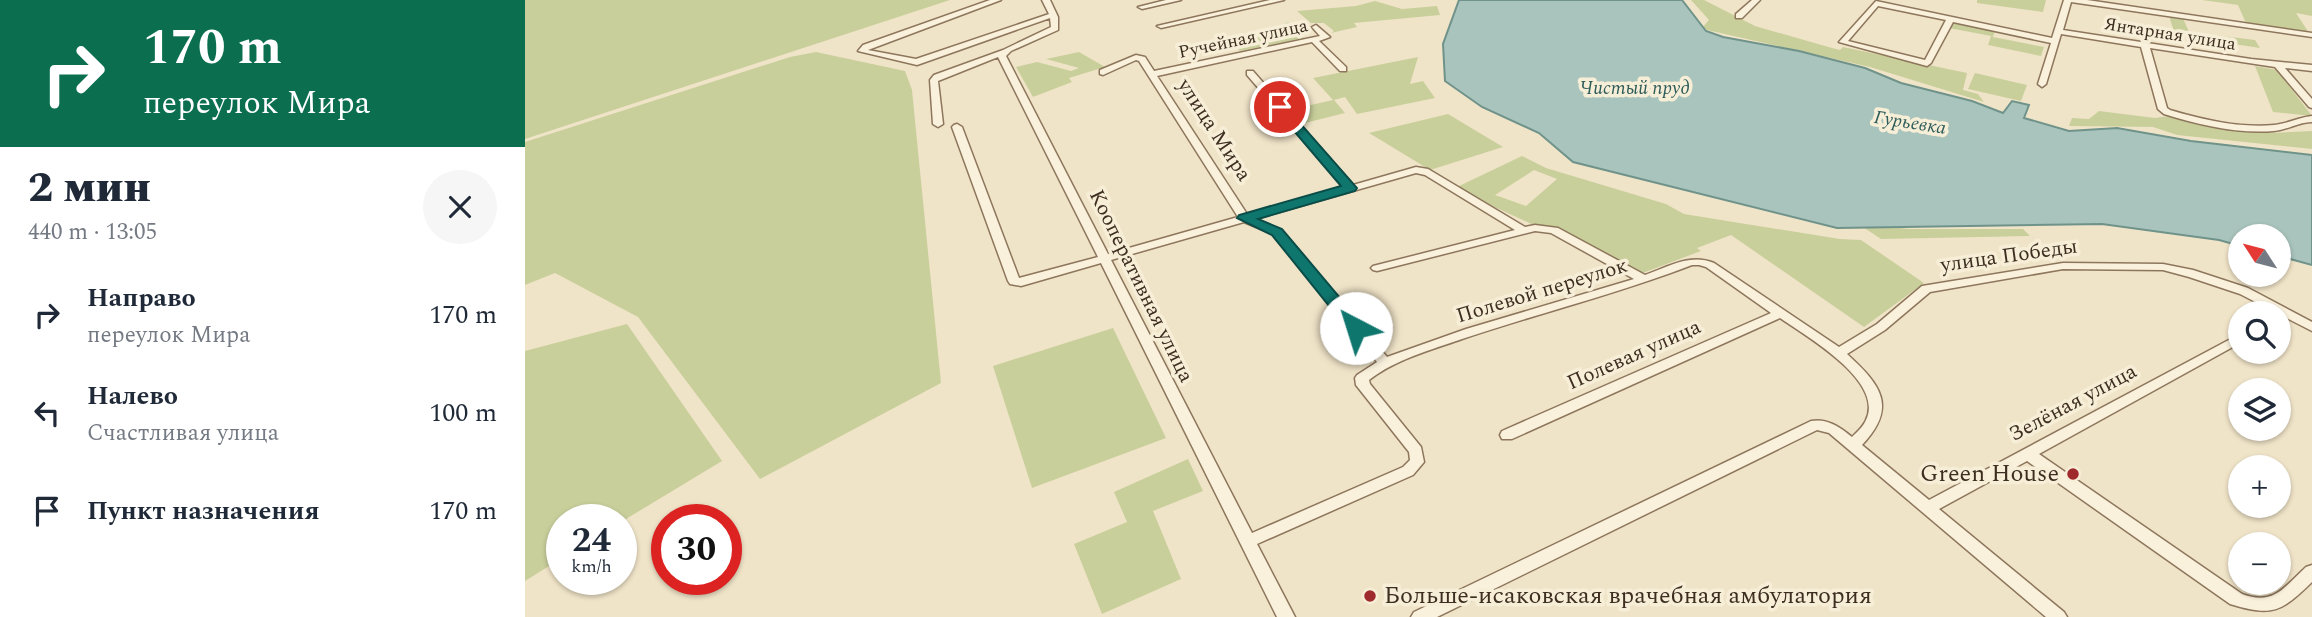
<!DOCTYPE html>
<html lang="ru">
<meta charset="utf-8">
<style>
body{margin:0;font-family:Spectral,serif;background:#f6f6f7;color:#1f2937;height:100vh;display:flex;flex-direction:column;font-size:26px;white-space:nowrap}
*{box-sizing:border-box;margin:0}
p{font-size:23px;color:#747a83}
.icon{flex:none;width:38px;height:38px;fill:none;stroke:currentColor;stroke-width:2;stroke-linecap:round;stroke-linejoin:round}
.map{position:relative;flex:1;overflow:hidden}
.sheet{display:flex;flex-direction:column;background:#fff;width:525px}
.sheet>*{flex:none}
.top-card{background:#0b6e4f;color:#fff;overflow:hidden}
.needle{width:46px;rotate:306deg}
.tools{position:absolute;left:1703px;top:224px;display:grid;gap:14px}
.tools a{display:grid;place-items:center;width:63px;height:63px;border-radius:50%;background:#fff;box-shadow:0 2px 5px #0004;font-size:35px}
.speed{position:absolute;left:21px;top:504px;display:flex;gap:14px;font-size:35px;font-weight:700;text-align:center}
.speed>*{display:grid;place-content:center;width:91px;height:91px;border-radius:50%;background:#fff;box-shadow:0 2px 5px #0004;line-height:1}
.speed small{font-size:18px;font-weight:400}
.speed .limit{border:10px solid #d22;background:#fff;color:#111}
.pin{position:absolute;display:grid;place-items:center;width:60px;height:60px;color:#fff;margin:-30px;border:4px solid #fff;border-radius:50%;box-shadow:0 2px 7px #0007}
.me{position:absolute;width:77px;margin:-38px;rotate:320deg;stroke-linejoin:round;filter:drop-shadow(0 0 5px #0008)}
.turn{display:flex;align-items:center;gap:24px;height:147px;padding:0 28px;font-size:32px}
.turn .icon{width:91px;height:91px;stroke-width:2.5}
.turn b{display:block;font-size:49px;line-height:60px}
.round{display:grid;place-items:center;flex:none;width:74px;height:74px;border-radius:37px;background:#f6f6f7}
.overview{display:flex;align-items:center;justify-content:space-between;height:119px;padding:0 28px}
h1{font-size:42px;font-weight:800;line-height:52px}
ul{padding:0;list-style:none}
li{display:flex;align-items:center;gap:21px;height:98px;padding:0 28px}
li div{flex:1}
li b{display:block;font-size:26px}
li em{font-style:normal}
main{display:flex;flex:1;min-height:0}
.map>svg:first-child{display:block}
.green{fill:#c9cf9b;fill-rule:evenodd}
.water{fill:#a9c4bc;stroke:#6f938a;stroke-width:2}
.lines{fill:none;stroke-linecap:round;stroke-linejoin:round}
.minor-casing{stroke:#8d765c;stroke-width:3}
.minor{fill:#faf1dc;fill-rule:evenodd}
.route{fill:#0f766e;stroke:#0a4d48;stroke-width:2}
.poi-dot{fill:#9e2a2b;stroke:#f7eed8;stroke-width:2.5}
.labels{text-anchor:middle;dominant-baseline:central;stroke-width:7;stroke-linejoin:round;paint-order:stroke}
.far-street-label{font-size:18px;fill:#3d2e20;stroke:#f7eed8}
.far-water-label{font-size:19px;font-style:italic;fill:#2f5d5a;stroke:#f7eed8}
.street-label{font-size:21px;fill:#3d2e20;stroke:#f7eed8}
.near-poi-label{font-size:24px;fill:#3d2e20;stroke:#f7eed8;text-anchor:end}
</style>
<main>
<section class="sheet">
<div class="top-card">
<div class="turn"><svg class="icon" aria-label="right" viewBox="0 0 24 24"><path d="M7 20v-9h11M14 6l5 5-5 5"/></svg><div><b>170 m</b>переулок Мира</div></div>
</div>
<div class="overview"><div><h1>2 мин</h1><p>440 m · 13:05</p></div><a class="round"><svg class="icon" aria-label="close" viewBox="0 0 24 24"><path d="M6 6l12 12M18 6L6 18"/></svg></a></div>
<ul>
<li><svg class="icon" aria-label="right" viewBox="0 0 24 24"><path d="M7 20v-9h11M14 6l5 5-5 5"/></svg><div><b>Направо</b><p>переулок Мира</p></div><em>170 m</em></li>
<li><svg class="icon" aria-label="left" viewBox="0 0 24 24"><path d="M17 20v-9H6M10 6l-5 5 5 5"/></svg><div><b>Налево</b><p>Счастливая улица</p></div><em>100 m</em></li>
<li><svg class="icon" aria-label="arrive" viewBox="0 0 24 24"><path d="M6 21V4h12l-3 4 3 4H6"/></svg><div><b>Пункт назначения</b></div><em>170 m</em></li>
</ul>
</section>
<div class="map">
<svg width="1787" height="617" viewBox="0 0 1787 617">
<rect width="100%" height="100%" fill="#f0e4c8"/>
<g class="green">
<polygon points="0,0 425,0 0,139"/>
<polygon points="1166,0 1179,0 1230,26 1307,48 1315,50 1318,47 1442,73 1438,90 1453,94 1459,102 1345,67 1182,30 1177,28 1184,20"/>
<polygon points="1452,0 1521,0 1518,12 1452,3"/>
<polygon points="1677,0 1787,0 1787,16 1771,13 1784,33 1721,23 1713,5"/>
<polygon points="850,1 877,9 912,6 915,15 829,23 832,27 806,33 809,31 799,23 786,23 772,11 831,6"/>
<polygon points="1644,16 1658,18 1664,32 1730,40 1735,48 1650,35"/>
<polygon points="763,22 779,38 715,51 712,48"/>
<polygon points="1432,22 1470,30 1468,37 1519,47 1516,56 1463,45 1466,36 1424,28 1426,23"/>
<polygon points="291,52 380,71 387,90 416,383 235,479 113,317 30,273 0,285 0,142 265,57"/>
<polygon points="554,52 580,67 544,78 547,82 508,97 491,67 512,62 546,71 554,68 521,59"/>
<polygon points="893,57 885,84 898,81 910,98 832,114 820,97 809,100 820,113 776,124 764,110 808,100 788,78"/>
<polygon points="1730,66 1752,70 1787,116 1748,112"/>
<polygon points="1450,73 1502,85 1496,101 1443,89"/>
<polygon points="1574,111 1630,118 1644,116 1748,133 1787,131 1787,149 1652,135 1628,127 1544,126 1547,118 1564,119"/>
<polygon points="923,114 978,147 905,170 844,133"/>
<path d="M 997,156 L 1021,168 L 1141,204 L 1159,214 L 1315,239 L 1336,240 L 1399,283 L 1339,327 L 1206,235 L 1172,248 L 1176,251 L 1115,274 L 948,197 L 932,187 ZM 1009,170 L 1032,179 L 1001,206 L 970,195 Z"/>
<polygon points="1332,223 1384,229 1498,229 1505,236 1356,239"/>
<polygon points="102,324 197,461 96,522 96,520 37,520 37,558 0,581 0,351"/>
<polygon points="588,328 641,438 507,488 468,366"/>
<polygon points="663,459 678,491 628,511 656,579 577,614 549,544 602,522 589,492"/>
</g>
<polygon class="water" points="934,0 1157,0 1181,31 1198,37 1274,51 1340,68 1376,83 1447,101 1478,113 1487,101 1504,105 1499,118 1544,131 1592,128 1666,141 1787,155 1787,265 1754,256 1754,236 1715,236 1715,246 1694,240 1577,224 1312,228 1048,162 1014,133 957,107 920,81 918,44"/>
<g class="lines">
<defs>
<g id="minor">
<path d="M 465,0 L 476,0 L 343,50 L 391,59 L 524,14 L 517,0 L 525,0 L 533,17 L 533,30 L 486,51 L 481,56 L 583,254 L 713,217 L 614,61 L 611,60 L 578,75 L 575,74 L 575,70 L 611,55 L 620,57 L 629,71 L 795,36 L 787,27 L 791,25 L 805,37 L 794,41 L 821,67 L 821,71 L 815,71 L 787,42 L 632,76 L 722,214 L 819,187 L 722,75 L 722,71 L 728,71 L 828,185 L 891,167 L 903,169 L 1000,227 L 1010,225 L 1033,228 L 1120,275 C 1143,267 1165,253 1189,263 L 1314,347 L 1352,324 L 1397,286 L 1538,263 L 1638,264 L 1668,270 L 1723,288 L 1787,322 L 1787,331 L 1715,294 L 1664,277 L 1638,270 L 1538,269 L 1405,292 L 1360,330 L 1322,354 C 1356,385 1373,407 1337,445 L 1404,500 L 1715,334 L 1715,343 L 1514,454 L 1717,594 C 1749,606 1759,587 1781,567 L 1787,565 L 1787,582 C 1756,612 1748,617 1705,604 L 1502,461 L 1414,509 L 1539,612 L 1542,617 L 1521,617 L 1304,433 L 1292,430 L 912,617 L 886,617 L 889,612 L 1286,421 C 1302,418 1315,427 1327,437 C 1332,432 1338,427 1341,420 C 1360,381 1281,336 1255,318 L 987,439 L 977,439 L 975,435 L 977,431 L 1246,313 L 1181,267 L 1174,265 L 1167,265 C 1092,294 1014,313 937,339 C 906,350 871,359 844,380 L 845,384 L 896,447 L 899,462 L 888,475 L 732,544 L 770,617 L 752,617 L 576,263 L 496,286 L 485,284 L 483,281 L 427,127 L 429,125 L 432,124 L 437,127 L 494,278 L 573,257 L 473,57 L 413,81 L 418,124 L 413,127 L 408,124 L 405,80 L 409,75 L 478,50 L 526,27 L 525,18 L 392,65 L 333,51 L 338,45 ZM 891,173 L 900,175 L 990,230 L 848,266 L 846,268 L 848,270 L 852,271 L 1010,231 L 1026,233 L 1109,279 L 941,329 L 862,357 L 756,230 L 730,219 ZM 719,222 L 748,234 L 852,362 L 832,375 L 830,378 L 831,385 L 884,452 L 885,460 L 878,467 L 727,533 L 586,260 Z"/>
<polygon points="641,0 656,0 617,9 613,7"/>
<polygon points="745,0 759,0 636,28 632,26"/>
<polygon points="1227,0 1235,0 1217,18 1211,18 1211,14"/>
<path d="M 1539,0 L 1562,0 L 1787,33 L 1787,37 L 1546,2 L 1538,30 L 1726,59 L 1787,65 L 1787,71 L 1760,68 L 1787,99 L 1787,108 L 1784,107 L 1750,67 L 1625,48 L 1642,108 L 1645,110 C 1679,120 1714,128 1749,125 C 1762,124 1774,117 1787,116 L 1787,122 C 1774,122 1762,130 1749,131 C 1712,134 1674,125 1639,114 L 1633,109 L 1616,47 L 1536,34 L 1521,84 L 1517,87 L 1513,84 L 1526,43 L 1428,22 L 1406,63 L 1402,66 L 1314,42 L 1351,1 L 1527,38 ZM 1353,6 L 1421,20 L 1400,60 L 1323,41 Z"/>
</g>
</defs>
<use href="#minor" class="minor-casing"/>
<use href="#minor" class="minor"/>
</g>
<polygon class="route" points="751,105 759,105 832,188 830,191 733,219 757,229 837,324 839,328 837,332 825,332 747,235 712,218 714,215 816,186 751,110"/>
<g class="poi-dot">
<circle cx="1548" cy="474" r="7"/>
<circle cx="845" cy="596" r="7"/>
</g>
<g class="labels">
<g class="far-street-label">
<text transform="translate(1645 34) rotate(9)">Янтарная улица</text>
<text transform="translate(718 39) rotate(-12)">Ручейная улица</text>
</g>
<g class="far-water-label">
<text x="1110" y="88">Чистый пруд</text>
<text transform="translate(1385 123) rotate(9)">Гурьевка</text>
</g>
<g class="street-label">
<text transform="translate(689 130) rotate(57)">улица Мира</text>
<text transform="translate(1484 256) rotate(-8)">улица Победы</text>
<text transform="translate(616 286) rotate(64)">Кооперативная улица</text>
<text transform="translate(1017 291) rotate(-17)">Полевой переулок</text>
<text transform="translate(1109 355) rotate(-24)">Полевая улица</text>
<text transform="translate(1548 403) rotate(-28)">Зелёная улица</text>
</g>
<g class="near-poi-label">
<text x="1534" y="474">Green House</text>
<text x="859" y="596" text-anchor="start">Больше-исаковская врачебная амбулатория</text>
</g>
</g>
</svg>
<div class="tools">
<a><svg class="needle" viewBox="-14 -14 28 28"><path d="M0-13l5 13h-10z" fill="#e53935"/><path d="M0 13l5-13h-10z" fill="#747a83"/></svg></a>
<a><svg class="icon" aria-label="search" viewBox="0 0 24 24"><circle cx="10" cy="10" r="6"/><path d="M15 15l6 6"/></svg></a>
<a><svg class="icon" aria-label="layers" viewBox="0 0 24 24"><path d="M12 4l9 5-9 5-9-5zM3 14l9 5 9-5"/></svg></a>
<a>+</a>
<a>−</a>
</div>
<div class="speed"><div>24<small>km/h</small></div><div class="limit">30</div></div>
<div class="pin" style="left:755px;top:107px;background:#d93025"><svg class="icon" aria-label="arrive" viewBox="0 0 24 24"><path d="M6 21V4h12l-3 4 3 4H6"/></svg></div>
<svg class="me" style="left:831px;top:328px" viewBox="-20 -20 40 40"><circle r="19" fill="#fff"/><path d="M0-13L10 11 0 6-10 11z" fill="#0f766e"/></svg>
</div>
</main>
